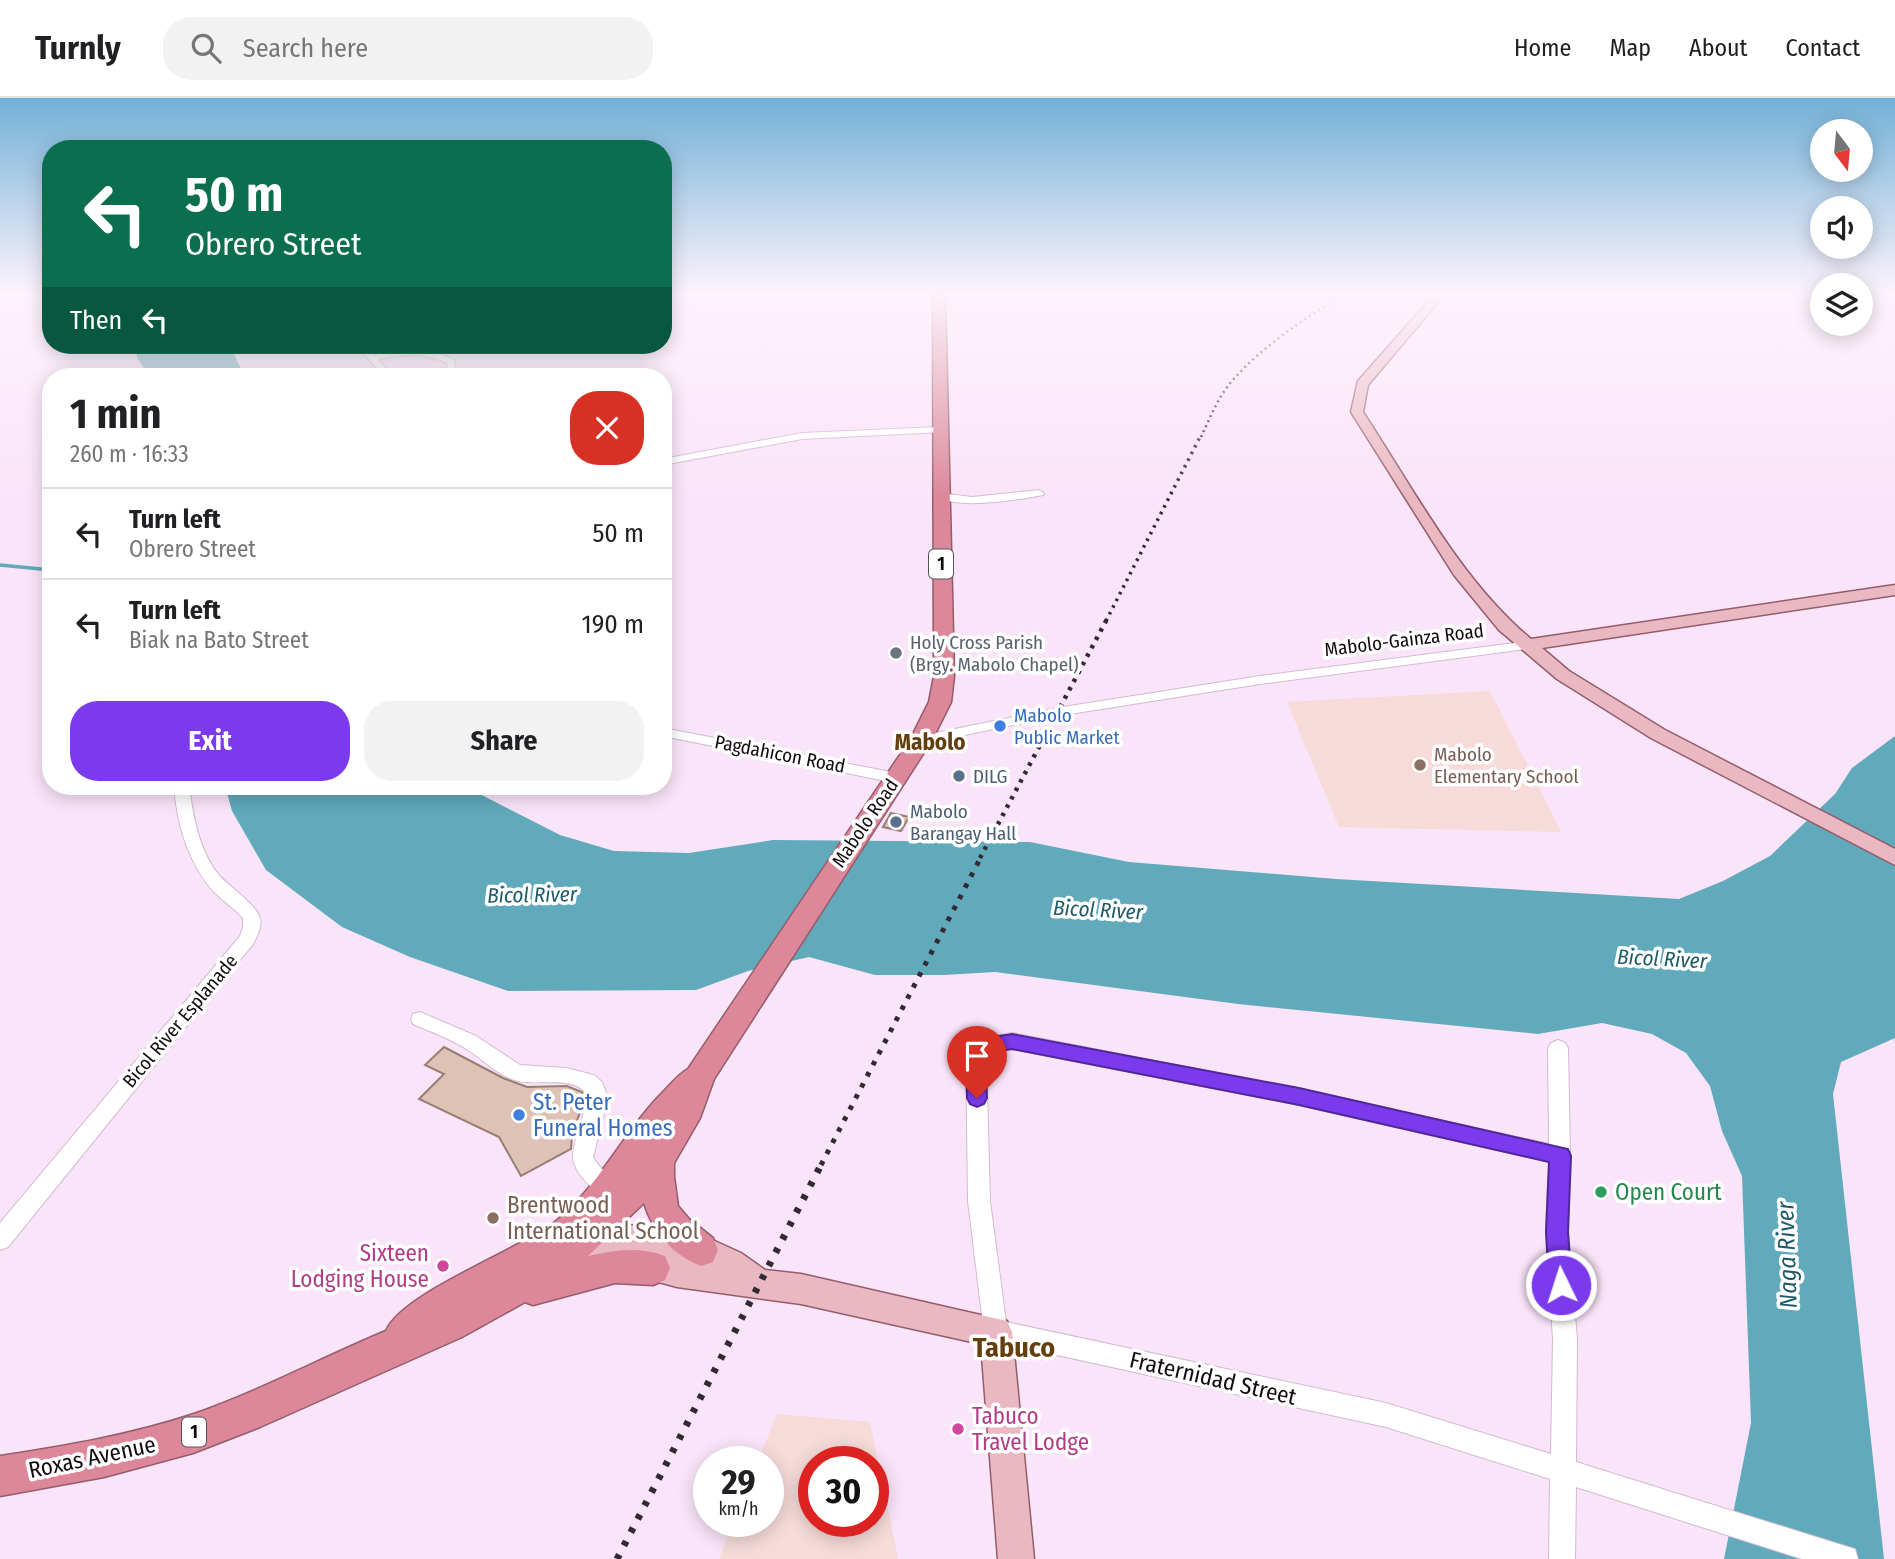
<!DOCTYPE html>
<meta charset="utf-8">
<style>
body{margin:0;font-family:"Fira Sans Condensed",sans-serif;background:#f2f2f2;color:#202124;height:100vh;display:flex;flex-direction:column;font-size:26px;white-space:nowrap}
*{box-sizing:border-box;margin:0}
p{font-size:23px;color:#757577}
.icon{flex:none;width:38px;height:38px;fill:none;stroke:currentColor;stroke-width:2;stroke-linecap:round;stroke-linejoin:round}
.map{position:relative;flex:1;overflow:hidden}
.details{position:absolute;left:42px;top:270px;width:630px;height:427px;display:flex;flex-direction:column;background:#fff;border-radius:28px;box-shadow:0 4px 18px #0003}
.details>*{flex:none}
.hud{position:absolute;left:42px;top:42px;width:630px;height:214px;border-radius:28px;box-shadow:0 4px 18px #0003;background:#0b6e4f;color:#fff;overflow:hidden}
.needle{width:46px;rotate:164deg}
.controls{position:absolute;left:1810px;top:21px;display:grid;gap:14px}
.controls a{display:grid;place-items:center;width:63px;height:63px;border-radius:50%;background:#fff;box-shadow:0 4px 18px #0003;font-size:35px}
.speed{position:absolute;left:693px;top:1348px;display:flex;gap:14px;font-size:35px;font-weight:700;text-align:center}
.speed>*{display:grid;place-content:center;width:91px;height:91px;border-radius:50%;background:#fff;box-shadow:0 4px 18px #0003;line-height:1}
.speed small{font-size:18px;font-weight:400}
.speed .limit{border:10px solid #d22;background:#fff;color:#111}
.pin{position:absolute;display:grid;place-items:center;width:60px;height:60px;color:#fff;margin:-72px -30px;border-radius:50% 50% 50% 0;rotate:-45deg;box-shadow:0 0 7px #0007}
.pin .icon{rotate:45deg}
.me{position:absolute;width:77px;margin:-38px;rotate:356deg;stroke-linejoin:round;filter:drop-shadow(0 0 5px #0008)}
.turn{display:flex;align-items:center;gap:24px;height:147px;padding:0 28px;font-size:32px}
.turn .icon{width:91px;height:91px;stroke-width:2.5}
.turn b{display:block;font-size:49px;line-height:60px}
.then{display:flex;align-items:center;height:66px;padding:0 28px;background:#0003;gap:14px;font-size:26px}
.round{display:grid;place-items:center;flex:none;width:74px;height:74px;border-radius:28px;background:#f2f2f2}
.headline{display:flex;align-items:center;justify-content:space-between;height:119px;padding:0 28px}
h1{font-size:42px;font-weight:700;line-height:52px}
.primary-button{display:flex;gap:14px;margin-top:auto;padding:14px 28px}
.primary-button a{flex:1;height:80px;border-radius:28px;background:#7c3aed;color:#fff;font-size:28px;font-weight:700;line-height:80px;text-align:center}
.primary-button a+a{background:#f2f2f2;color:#202124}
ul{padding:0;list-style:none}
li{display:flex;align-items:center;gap:21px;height:91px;padding:0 28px;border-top:2px solid #e0e0e0}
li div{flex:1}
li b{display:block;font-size:26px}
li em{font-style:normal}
header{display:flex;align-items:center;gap:42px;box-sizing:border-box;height:98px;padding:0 35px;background:#fff;border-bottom:2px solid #e0e0e0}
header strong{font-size:33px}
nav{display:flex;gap:38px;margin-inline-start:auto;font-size:24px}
.search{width:490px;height:63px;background:#f2f2f2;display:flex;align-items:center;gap:18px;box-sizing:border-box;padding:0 24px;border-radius:28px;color:#757577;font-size:26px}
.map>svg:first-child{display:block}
.education{fill:#f6dbd9;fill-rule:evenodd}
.water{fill:#60aabb}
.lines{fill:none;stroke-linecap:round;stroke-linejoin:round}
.stream-far1{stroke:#60aabb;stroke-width:2.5}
.stream{stroke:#60aabb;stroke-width:3.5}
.building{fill:#dec2b6;stroke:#987e73;stroke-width:2}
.minor-casing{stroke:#d1bbcf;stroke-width:2}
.major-casing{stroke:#955c6a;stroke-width:3}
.highway-casing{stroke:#955c6a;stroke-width:3}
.minor{fill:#fff;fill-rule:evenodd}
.major{fill:#eab8c2;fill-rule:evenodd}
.highway{fill:#dc889a;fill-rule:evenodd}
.rail-far4{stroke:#322932;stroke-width:2.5;stroke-dasharray:2 3.5;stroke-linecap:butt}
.rail-far3{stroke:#322932;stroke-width:3.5;stroke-dasharray:2.5 5;stroke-linecap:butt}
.rail-far2{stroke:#322932;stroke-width:4.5;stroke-dasharray:3.5 6;stroke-linecap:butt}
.rail-far1{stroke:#322932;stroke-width:5;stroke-dasharray:4.5 8;stroke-linecap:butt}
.rail{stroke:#322932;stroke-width:7;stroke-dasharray:5 10;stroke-linecap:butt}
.route{fill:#7c3aed;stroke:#51269a;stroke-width:2}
.worship-dot{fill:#6b7280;stroke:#fff;stroke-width:2.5}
.shop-dot{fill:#3f7fe0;stroke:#fff;stroke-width:2.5}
.education-dot{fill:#8d6e63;stroke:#fff;stroke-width:2.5}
.service-dot{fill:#5c6f8a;stroke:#fff;stroke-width:2.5}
.leisure-dot{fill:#2e9e5b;stroke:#fff;stroke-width:2.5}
.hotel-dot{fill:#d1479c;stroke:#fff;stroke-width:2.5}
.labels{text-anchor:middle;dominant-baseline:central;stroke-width:7;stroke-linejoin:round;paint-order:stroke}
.shield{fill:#fff;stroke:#585458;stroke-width:2}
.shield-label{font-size:18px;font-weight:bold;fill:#110a11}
.street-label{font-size:19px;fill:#110a11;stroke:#fff}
.worship-label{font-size:19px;fill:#5b616d;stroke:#fff;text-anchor:start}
.shop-label{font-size:19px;fill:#366cbe;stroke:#fff;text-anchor:start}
.education-label{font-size:19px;fill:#785e54;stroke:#fff;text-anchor:start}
.service-label{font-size:19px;fill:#4e5e75;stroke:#fff;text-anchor:start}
.water-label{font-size:21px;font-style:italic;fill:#1c5b67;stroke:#fff}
.quarter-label{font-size:23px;font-weight:bold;fill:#643f0e;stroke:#fff}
.near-shop-label{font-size:23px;fill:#366cbe;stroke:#fff;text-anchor:start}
.near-leisure-label{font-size:23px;fill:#27864d;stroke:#fff;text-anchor:start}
.near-education-label{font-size:23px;fill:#785e54;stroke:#fff;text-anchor:start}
.near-hotel-label{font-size:23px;fill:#b23c85;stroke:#fff;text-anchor:end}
.near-street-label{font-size:23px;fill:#110a11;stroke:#fff}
.near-water-label{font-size:24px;font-style:italic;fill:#1c5b67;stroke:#fff}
.near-quarter-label{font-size:28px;font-weight:bold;fill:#643f0e;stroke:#fff}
</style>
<header>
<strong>Turnly</strong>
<div class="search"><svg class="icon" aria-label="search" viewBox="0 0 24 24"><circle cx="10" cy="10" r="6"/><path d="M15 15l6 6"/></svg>Search here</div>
<nav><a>Home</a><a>Map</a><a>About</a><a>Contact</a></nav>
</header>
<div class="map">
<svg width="1895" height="1461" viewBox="0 0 1895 1461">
<rect width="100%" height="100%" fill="#fae4f9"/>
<g class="education">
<polygon points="1490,593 1561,734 1339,729 1287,604"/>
<path d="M 777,1316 L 870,1324 L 898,1461 L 719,1461 L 734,1423 L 768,1423 L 768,1363 L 758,1363 ZM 814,1363 L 873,1363 L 873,1423 L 814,1423 Z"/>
</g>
<g class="water">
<polygon points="136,247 230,247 244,278 149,278 137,260"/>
<polygon points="1895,638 1895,940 1841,964 1833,996 1884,1461 1724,1461 1751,1325 1742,1078 1722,1033 1710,988 1686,955 1652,936 1602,925 1538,936 1238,906 995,874 944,877 875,877 809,859 748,873 696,892 508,893 410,859 342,829 266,772 232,713 225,688 464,688 560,737 614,753 689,755 773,742 1030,744 1129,764 1336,781 1679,801 1723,783 1770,758 1835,696 1852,670"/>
</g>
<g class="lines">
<polyline class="stream-far1" points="1885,196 1895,200"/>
<polyline class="stream" points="0,467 51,472"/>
</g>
<g class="building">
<polygon points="891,715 909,719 901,733 883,729"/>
<polygon points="444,949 503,980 527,989 567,988 582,994 585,1000 572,1037 571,1051 521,1078 499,1039 419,1001 444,976 425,967"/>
</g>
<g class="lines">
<defs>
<g id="minor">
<path d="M 357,247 L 365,247 L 374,257 C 402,250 428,249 454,262 L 456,278 L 448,278 L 447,265 C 424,254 402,256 378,261 L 392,278 L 383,278 Z"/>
<polygon points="939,329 944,332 942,334 802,341 663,367 663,361 802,335"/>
<path d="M 1039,392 L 1044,395 L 1043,397 C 1018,402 956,412 935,398 L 940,395 L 972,399 Z"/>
<polygon points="1529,543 1534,544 1534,550 1260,586 1057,618 921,646 914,642 921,638 1057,610 1260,578"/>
<polygon points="663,630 896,675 903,680 896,685 663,638"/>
<path d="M 174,688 L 189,688 C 193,718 199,752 218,776 C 228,788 256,806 260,820 C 262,829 258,837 253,846 L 8,1149 L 0,1152 L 0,1125 L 240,838 L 243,829 L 243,820 C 234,810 223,803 214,794 C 188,765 177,726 174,688 Z"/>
<path d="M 420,914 L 476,938 L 520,967 L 566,970 L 594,977 L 602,984 L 608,1000 L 593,1059 C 599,1072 613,1077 619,1090 L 616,1097 L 608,1100 C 594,1094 574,1076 573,1059 C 572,1048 585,1013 588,1000 C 580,976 538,988 518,983 C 498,978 485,963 468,952 C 451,941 432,934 413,926 L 411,921 L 413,916 Z"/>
<path d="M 1012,935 L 1299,991 L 1549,1046 L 1548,950 L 1551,945 L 1558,942 L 1565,945 L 1568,950 L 1570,1057 L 1568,1134 L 1577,1241 L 1576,1364 L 1845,1448 L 1855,1451 L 1858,1461 L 1802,1461 L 1576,1389 L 1575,1461 L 1549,1461 L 1550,1381 L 1386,1329 L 988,1242 L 984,1234 L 968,1103 L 966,948 L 969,943 ZM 1012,951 L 1299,1007 L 1549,1064 L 1546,1134 L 1553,1241 L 1551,1356 L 1386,1305 L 1006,1224 L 990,1103 L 986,954 Z"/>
</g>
<g id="major">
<path d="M 1435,196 L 1445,196 L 1368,287 L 1363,314 C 1413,390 1461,483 1531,541 L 1895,487 L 1895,497 L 1542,550 L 1569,573 L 1665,632 L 1895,751 L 1895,767 L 1651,640 L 1557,581 L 1499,532 L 1454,477 L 1351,314 L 1358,283 Z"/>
<polygon points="584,1114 612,1124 708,1140 741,1155 765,1172 801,1176 1007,1223 1012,1234 1034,1461 998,1461 981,1246 801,1206 677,1189 614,1172 564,1148 559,1138 564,1128 570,1126 574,1118"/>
</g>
<path id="highway" d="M 933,196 L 945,196 L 954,578 L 951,604 L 932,642 L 714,981 L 700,1020 L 674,1065 L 674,1079 L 678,1108 L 689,1121 L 713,1140 L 718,1152 L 713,1164 L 701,1168 C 672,1157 653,1134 644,1105 L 588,1158 C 614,1152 640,1148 665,1158 L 670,1170 L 665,1182 L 653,1187 L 615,1185 L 533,1207 L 525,1204 L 462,1239 L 260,1329 L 193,1355 L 104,1379 L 0,1398 L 0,1358 C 65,1348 131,1337 194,1316 C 260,1293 321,1260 386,1233 C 402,1195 519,1152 555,1124 C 599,1089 625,1031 665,992 C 672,985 679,976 688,971 L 910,642 L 929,604 L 934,578 Z"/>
</defs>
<use href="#minor" class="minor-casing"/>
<use href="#major" class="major-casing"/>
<use href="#highway" class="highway-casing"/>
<use href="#minor" class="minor"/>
<use href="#major" class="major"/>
<use href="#highway" class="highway"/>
<path class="rail-far4" d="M 1201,339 C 1210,320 1218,299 1232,283 C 1263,247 1304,222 1343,196"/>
<polyline class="rail-far3" points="1106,523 1201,337"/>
<polyline class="rail-far2" points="980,760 1107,521"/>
<polyline class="rail-far1" points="821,1067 981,759"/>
<polyline class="rail" points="617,1461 822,1065"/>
</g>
<linearGradient id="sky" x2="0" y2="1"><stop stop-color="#71b0d6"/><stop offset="0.49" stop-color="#fdf3fc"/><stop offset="1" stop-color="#fdf3fc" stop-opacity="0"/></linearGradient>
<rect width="1895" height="400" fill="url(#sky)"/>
<polygon class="route" points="1012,936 1299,990 1568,1051 1571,1058 1568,1134 1572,1187 1569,1195 1561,1198 1553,1195 1549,1187 1546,1134 1549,1064 1299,1007 1012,951 985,955 987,1000 984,1006 977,1009 970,1006 967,1000 966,948 969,943"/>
<circle class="worship-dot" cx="896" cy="555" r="7"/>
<g class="shop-dot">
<circle cx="1000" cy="628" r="7"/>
<circle cx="519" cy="1017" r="7"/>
</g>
<g class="education-dot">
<circle cx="1420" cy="667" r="7"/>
<circle cx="493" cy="1120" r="7"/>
</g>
<g class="service-dot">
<circle cx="959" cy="678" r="7"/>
<circle cx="896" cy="724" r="7"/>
</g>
<circle class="leisure-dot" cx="1601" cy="1094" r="7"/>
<g class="hotel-dot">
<circle cx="443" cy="1168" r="7"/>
<circle cx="958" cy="1331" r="7"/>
</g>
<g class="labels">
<g class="shield">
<rect x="929" y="451.5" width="24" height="29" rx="5"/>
<rect x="182" y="1319.5" width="24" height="29" rx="5"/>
</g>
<g class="shield-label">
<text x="941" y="466">1</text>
<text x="194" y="1334">1</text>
</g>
<g class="street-label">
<text transform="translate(1404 542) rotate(-7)">Mabolo-Gainza Road</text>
<text transform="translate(780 656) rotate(11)">Pagdahicon Road</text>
<text transform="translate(865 725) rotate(-56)">Mabolo Road</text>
<text transform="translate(180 923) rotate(-50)">Bicol River Esplanade</text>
</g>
<g class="worship-label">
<text x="910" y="544">Holy Cross Parish<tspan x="910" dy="22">(Brgy. Mabolo Chapel)</tspan></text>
</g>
<g class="shop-label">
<text x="1014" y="617">Mabolo<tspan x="1014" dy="22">Public Market</tspan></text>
</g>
<g class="education-label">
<text x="1434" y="656">Mabolo<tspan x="1434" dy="22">Elementary School</tspan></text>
</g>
<g class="service-label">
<text x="973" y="678">DILG</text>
<text x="910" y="713">Mabolo<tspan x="910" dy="22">Barangay Hall</tspan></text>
</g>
<g class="water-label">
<text transform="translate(532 797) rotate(-1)">Bicol River</text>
<text transform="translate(1098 812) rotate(3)">Bicol River</text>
<text transform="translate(1662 861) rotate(3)">Bicol River</text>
</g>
<g class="quarter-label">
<text x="930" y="644">Mabolo</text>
</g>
<g class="near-shop-label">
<text x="533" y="1004">St. Peter<tspan x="533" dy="26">Funeral Homes</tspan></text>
</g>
<g class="near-leisure-label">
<text x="1615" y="1094">Open Court</text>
</g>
<g class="near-education-label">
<text x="507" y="1107">Brentwood<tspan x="507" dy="26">International School</tspan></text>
</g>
<g class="near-hotel-label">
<text x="429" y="1155">Sixteen<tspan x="429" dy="26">Lodging House</tspan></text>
<text x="972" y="1318" text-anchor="start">Tabuco<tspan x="972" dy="26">Travel Lodge</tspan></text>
</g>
<g class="near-street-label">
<text transform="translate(1213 1280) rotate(13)">Fraternidad Street</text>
<text transform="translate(92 1359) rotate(-12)">Roxas Avenue</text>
</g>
<g class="near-water-label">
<text transform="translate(1787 1157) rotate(-92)">Naga River</text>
</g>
<g class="near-quarter-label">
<text x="1014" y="1249">Tabuco</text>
</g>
</g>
</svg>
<div class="controls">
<a><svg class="needle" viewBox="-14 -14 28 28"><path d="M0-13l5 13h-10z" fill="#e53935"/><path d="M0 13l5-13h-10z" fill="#757577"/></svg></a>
<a><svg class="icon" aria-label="sound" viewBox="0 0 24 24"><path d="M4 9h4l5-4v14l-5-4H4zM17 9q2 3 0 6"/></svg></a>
<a><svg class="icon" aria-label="layers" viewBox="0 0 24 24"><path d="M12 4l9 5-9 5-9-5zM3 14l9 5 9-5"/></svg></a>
</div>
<div class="speed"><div>29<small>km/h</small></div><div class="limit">30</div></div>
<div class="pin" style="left:977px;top:1000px;background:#d93025"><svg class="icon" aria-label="arrive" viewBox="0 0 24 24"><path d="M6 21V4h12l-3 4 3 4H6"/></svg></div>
<svg class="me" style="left:1561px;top:1187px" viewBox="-20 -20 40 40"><circle r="17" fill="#7c3aed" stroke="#fff" stroke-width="3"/><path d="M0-11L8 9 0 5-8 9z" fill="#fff"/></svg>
<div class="hud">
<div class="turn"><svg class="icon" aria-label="left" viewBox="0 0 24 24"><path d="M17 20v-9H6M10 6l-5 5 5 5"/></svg><div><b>50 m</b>Obrero Street</div></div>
<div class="then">Then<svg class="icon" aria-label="left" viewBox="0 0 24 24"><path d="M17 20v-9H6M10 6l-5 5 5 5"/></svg></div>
</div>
<section class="details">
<div class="headline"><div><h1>1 min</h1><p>260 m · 16:33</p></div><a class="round" style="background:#d93025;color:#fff"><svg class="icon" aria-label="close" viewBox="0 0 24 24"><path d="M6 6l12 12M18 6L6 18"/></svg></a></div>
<ul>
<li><svg class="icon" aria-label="left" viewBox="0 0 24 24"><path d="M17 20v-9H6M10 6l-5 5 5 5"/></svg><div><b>Turn left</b><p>Obrero Street</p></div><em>50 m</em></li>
<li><svg class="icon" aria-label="left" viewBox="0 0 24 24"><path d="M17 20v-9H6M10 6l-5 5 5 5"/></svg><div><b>Turn left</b><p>Biak na Bato Street</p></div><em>190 m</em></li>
</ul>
<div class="primary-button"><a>Exit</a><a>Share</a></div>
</section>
</div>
